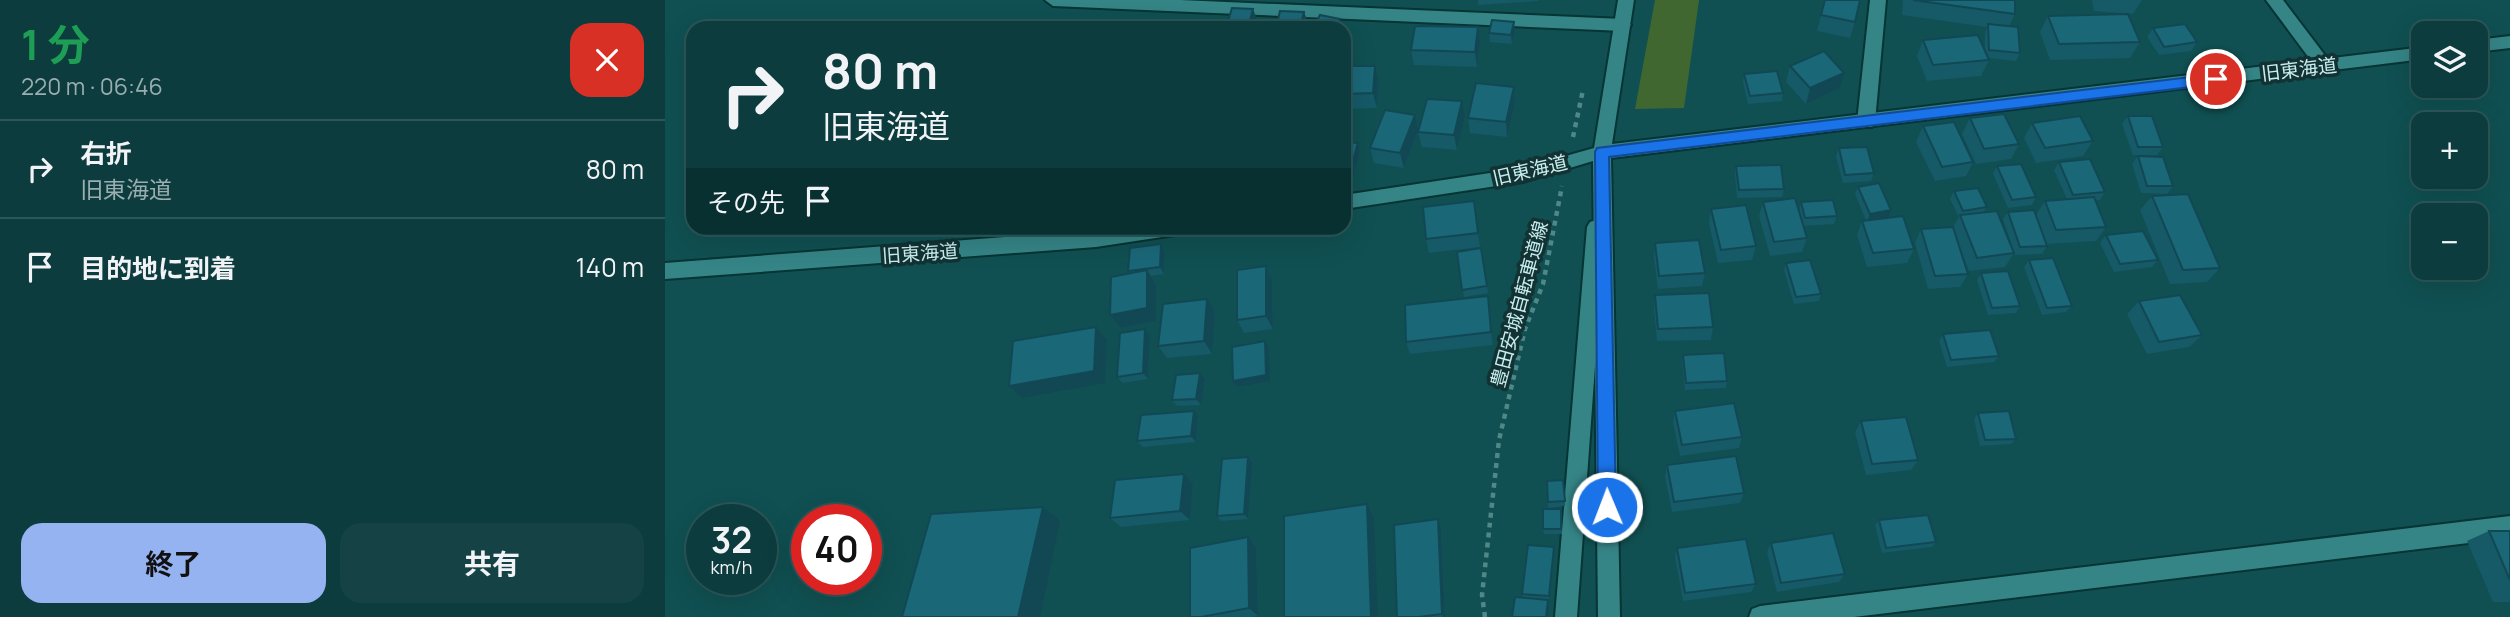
<!DOCTYPE html>
<html lang="ja">
<meta charset="utf-8">
<style>
body{margin:0;font-family:Manrope,"Noto Sans JP",sans-serif;background:#154345;color:#f1f3f6;height:100vh;display:flex;flex-direction:column;font-size:26px;white-space:nowrap}
*{box-sizing:border-box;margin:0}
p{font-size:23px;color:#9aadb0}
.icon{flex:none;width:38px;height:38px;fill:none;stroke:currentColor;stroke-width:2;stroke-linecap:round;stroke-linejoin:round}
.map{position:relative;flex:1;overflow:hidden}
.side{display:flex;flex-direction:column;background:#0c3c3e;width:665px}
.side>*{flex:none}
.hud{position:absolute;left:21px;top:21px;width:665px;height:214px;border-radius:21px;box-shadow:0 7px 28px #0002,0 0 0 2px #2c5658;background:#0c3c3e;color:#f1f3f6;overflow:hidden}
.controls{position:absolute;left:1746px;top:21px;display:grid;gap:14px}
.controls a{display:grid;place-items:center;width:77px;height:77px;border-radius:14px;background:#0c3c3e;box-shadow:0 7px 28px #0002,0 0 0 2px #2c5658;font-size:35px}
.speed{position:absolute;left:21px;top:504px;display:flex;gap:14px;font-size:35px;font-weight:700;text-align:center}
.speed>*{display:grid;place-content:center;width:91px;height:91px;border-radius:50%;background:#0c3c3e;box-shadow:0 7px 28px #0002,0 0 0 2px #2c5658;line-height:1}
.speed small{font-size:18px;font-weight:400}
.speed .limit{border:10px solid #d22;background:#fff;color:#111}
.pin{position:absolute;display:grid;place-items:center;width:60px;height:60px;color:#fff;margin:-30px;border:4px solid #fff;border-radius:50%;box-shadow:0 2px 7px #0007}
.me{position:absolute;width:77px;margin:-38px;rotate:359deg;stroke-linejoin:round;filter:drop-shadow(0 0 5px #0008)}
.turn{display:flex;align-items:center;gap:24px;height:147px;padding:0 21px;font-size:32px}
.turn .icon{width:91px;height:91px;stroke-width:2.5}
.turn b{display:block;font-size:49px;line-height:60px}
.then{display:flex;align-items:center;height:66px;padding:0 21px;background:#0003;gap:14px;font-size:26px}
.round{display:grid;place-items:center;flex:none;width:74px;height:74px;border-radius:21px;background:#154345}
.head{display:flex;align-items:center;justify-content:space-between;height:119px;padding:0 21px}
h1{font-size:42px;font-weight:700;line-height:52px;color:#1e9e55}
.cta{display:flex;gap:14px;margin-top:auto;padding:14px 21px}
.cta a{flex:1;height:80px;border-radius:21px;background:#95b2f1;color:#111;font-size:28px;font-weight:700;line-height:80px;text-align:center}
.cta a+a{background:#154345;color:#f1f3f6}
ul{padding:0;list-style:none}
li{display:flex;align-items:center;gap:21px;height:98px;padding:0 21px;border-top:2px solid #2c5658}
li div{flex:1}
li b{display:block;font-size:26px}
li em{font-style:normal}
main{display:flex;flex:1;min-height:0}
.map>svg:first-child{display:block}
.green{fill:#40672f}
.lines{fill:none;stroke-linecap:round;stroke-linejoin:round}
.minor-casing{stroke:#073434;stroke-width:4}
.tertiary-casing{stroke:#073434;stroke-width:4}
.path{stroke:#508788;stroke-width:4.5;stroke-dasharray:5 5;stroke-linecap:butt}
.minor{fill:#358486;fill-rule:evenodd}
.tertiary{fill:#358486;fill-rule:evenodd}
.wall{fill:#165967}
.shaded-wall{fill:#124854}
.building{fill:#1a6778;stroke:#124854;stroke-width:2}
.route{fill:#1a73e8;stroke:#114b97;stroke-width:2}
.labels{text-anchor:middle;dominant-baseline:central;stroke-width:7;stroke-linejoin:round;paint-order:stroke}
.street-label{font-size:19px;fill:#c9edee;stroke:#123233}
</style>
<main>
<section class="side">
<div class="head"><div><h1>1 分</h1><p>220 m · 06:46</p></div><a class="round" style="background:#d93025;color:#fff"><svg class="icon" aria-label="close" viewBox="0 0 24 24"><path d="M6 6l12 12M18 6L6 18"/></svg></a></div>
<ul>
<li><svg class="icon" aria-label="right" viewBox="0 0 24 24"><path d="M7 20v-9h11M14 6l5 5-5 5"/></svg><div><b>右折</b><p>旧東海道</p></div><em>80 m</em></li>
<li><svg class="icon" aria-label="arrive" viewBox="0 0 24 24"><path d="M6 21V4h12l-3 4 3 4H6"/></svg><div><b>目的地に到着</b></div><em>140 m</em></li>
</ul>
<div class="cta"><a>終了</a><a>共有</a></div>
</section>
<div class="map">
<svg width="1845" height="617" viewBox="0 0 1845 617">
<rect width="100%" height="100%" fill="#105052"/>
<polygon class="green" points="990,0 1034,0 1019,108 970,109"/>
<g class="lines">
<defs>
<g id="minor">
<polygon points="380,0 515,0 958,19 966,25 958,31 388,6"/>
<polygon points="1205,0 1221,0 1210,122 1207,127 1195,127 1192,122"/>
<polygon points="1601,0 1618,0 1665,62 1667,66 1665,70 1653,70"/>
<polygon points="931,220 937,222 940,227 912,617 890,617 922,227 925,222"/>
<polygon points="1845,516 1845,538 1189,617 1084,617 1087,609 1095,606"/>
</g>
<g id="tertiary">
<polygon points="953,0 969,0 947,144 1759,47 1759,59 946,158 955,617 933,617 928,161 858,182 679,209 679,195 858,168 929,148"/>
<polygon points="1845,36 1845,48 1811,52 1811,40"/>
<polygon points="459,228 519,228 516,233 510,235 431,247 0,279 0,263"/>
</g>
</defs>
<use href="#minor" class="minor-casing"/>
<use href="#tertiary" class="tertiary-casing"/>
<g class="path">
<polyline points="908,137 918,90"/>
<polyline points="820,617 817,595 834,440 860,329 878,284 897,186"/>
</g>
<use href="#minor" class="minor"/>
<use href="#tertiary" class="tertiary"/>
</g>
<g class="wall">
<polygon points="813,0 873,0 873,1 813,5"/>
<polygon points="1160,0 1190,22 1185,38 1152,31"/>
<polygon points="1238,0 1350,0 1350,14 1344,26 1355,53 1351,61 1323,58 1324,60 1316,76 1262,81 1252,56 1258,40 1320,53 1320,33 1322,27 1237,15"/>
<polygon points="1427,0 1477,0 1468,14 1429,11"/>
<polygon points="1383,16 1475,42 1465,58 1385,60 1375,32"/>
<polygon points="1488,28 1532,42 1526,51 1494,55 1482,37"/>
<polygon points="850,31 847,44 825,42 824,33"/>
<polygon points="815,43 812,67 749,65 746,50"/>
<polygon points="679,66 714,81 712,108 679,109"/>
<polygon points="1125,66 1175,88 1141,104 1121,82"/>
<polygon points="1079,74 1118,93 1117,101 1083,104 1078,82"/>
<polygon points="849,87 850,103 842,137 805,133 803,118"/>
<polygon points="1463,116 1498,147 1492,155 1468,155 1457,124"/>
<polygon points="800,117 792,150 757,147 753,132"/>
<polygon points="1305,118 1354,144 1346,159 1311,164 1297,134"/>
<polygon points="1367,123 1428,141 1418,156 1371,163 1359,138"/>
<polygon points="1258,126 1308,162 1301,176 1270,181 1251,142"/>
<polygon points="753,130 739,168 709,163 705,148"/>
<polygon points="679,142 693,143 695,151 688,178 679,177"/>
<polygon points="1174,148 1209,173 1206,181 1178,183 1171,156"/>
<polygon points="1473,156 1508,186 1502,194 1476,193 1467,164"/>
<polygon points="1394,162 1440,192 1435,200 1430,200 1441,227 1431,241 1382,244 1371,215 1380,201 1402,199 1389,170"/>
<polygon points="1071,166 1119,189 1117,197 1072,198 1070,174"/>
<polygon points="1332,166 1371,197 1367,205 1343,208 1328,174"/>
<polygon points="1193,187 1223,218 1249,249 1242,263 1202,267 1192,235 1197,221 1201,220 1190,194"/>
<polygon points="1289,191 1322,207 1319,212 1349,253 1340,267 1304,271 1294,246 1303,274 1295,287 1263,289 1250,243 1256,229 1288,227 1294,217 1285,199"/>
<polygon points="1487,196 1555,268 1542,282 1505,284 1475,210"/>
<polygon points="809,201 815,247 764,253 761,239"/>
<polygon points="1098,202 1135,217 1134,210 1136,202 1172,216 1169,224 1138,226 1142,238 1137,252 1105,256 1094,216"/>
<polygon points="1046,209 1091,246 1087,260 1053,263 1044,223"/>
<polygon points="1343,212 1382,246 1377,254 1350,255 1338,219"/>
<polygon points="145,228 230,228 228,233 153,234"/>
<polygon points="254,228 302,228 256,229"/>
<polygon points="1441,235 1493,260 1487,267 1449,272 1435,243"/>
<polygon points="990,243 1040,273 1037,286 993,289 989,257"/>
<polygon points="496,244 500,252 499,274 486,276 491,284 491,321 455,328 445,315 465,273 463,271"/>
<polygon points="816,248 823,293 799,297 792,252"/>
<polygon points="1364,260 1407,306 1401,312 1377,315 1359,267"/>
<polygon points="1121,263 1156,294 1154,301 1129,304 1119,270"/>
<polygon points="601,266 607,279 608,329 579,333 572,320"/>
<polygon points="1316,273 1355,306 1351,313 1323,315 1312,280"/>
<polygon points="990,295 1048,327 1046,340 992,341 989,308"/>
<polygon points="1474,301 1537,335 1524,347 1482,354 1462,314"/>
<polygon points="825,309 828,345 745,354 741,342"/>
<polygon points="550,312 547,354 502,358 493,346"/>
<polygon points="480,329 485,335 483,379 458,383 452,377"/>
<polygon points="1278,334 1334,356 1329,362 1282,367 1274,341"/>
<polygon points="1018,355 1062,381 1061,388 1020,390 1017,361"/>
<polygon points="540,380 536,405 512,406 507,400"/>
<polygon points="1010,411 1077,437 1074,448 1015,456 1008,422"/>
<polygon points="1313,413 1351,439 1346,444 1315,446 1309,419"/>
<polygon points="533,417 531,442 478,447 472,441"/>
<polygon points="1196,421 1253,460 1246,470 1201,475 1190,432"/>
<polygon points="583,457 588,463 583,519 556,521 552,516"/>
<polygon points="1002,465 1079,493 1075,503 1007,512 1000,476"/>
<polygon points="519,474 528,484 525,520 456,527 445,518"/>
<polygon points="898,480 900,506 883,508 882,481"/>
<polygon points="896,509 897,534 879,534 878,529"/>
<polygon points="1214,520 1271,542 1267,547 1217,553 1210,525"/>
<polygon points="776,529 780,617 732,617"/>
<polygon points="1824,531 1845,531 1845,602 1828,602 1802,541"/>
<polygon points="583,537 591,547 593,616 586,617 525,617"/>
<polygon points="1106,543 1180,574 1174,582 1112,592 1102,552"/>
<polygon points="1012,548 1091,584 1086,592 1018,601 1010,557"/>
<polygon points="889,552 884,600 880,600 883,600 884,608 858,597 857,594"/>
</g>
<g class="shaded-wall">
<polygon points="588,9 591,17 588,28 583,28"/>
<polygon points="639,12 642,20 640,28 635,28"/>
<polygon points="675,19 677,28 671,28"/>
<polygon points="849,22 850,31 847,44 846,35"/>
<polygon points="813,27 815,43 812,67 810,52"/>
<polygon points="710,66 714,81 712,108 708,93"/>
<polygon points="1179,73 1175,88 1141,104 1145,88"/>
<polygon points="849,87 850,103 842,137 841,122"/>
<polygon points="797,101 800,117 792,150 789,135"/>
<polygon points="750,115 753,130 739,168 735,153"/>
<polygon points="693,143 695,151 688,178 685,170"/>
<polygon points="1226,210 1223,218 1202,222 1205,214"/>
<polygon points="222,228 230,228 228,233"/>
<polygon points="496,244 500,252 499,274 495,267"/>
<polygon points="601,266 607,279 608,329 601,316"/>
<polygon points="482,270 491,284 491,321 455,328 445,315"/>
<polygon points="823,296 825,309 828,345 826,332"/>
<polygon points="542,299 550,312 547,354 539,341"/>
<polygon points="431,327 442,340 440,383 357,398 344,386"/>
<polygon points="480,329 485,335 483,379 478,373"/>
<polygon points="600,341 604,348 605,381 572,387 568,381"/>
<polygon points="535,373 540,380 536,405 531,399"/>
<polygon points="529,411 533,417 531,442 526,436"/>
<polygon points="583,457 588,463 583,519 579,514"/>
<polygon points="519,474 528,484 525,520 515,511"/>
<polygon points="702,504 709,518 713,617 706,617"/>
<polygon points="378,507 395,521 375,617 353,617"/>
<polygon points="773,519 776,529 780,617 778,617 777,614"/>
<polygon points="583,537 591,547 593,616 584,608"/>
<polygon points="889,547 889,552 884,600 884,596"/>
<polygon points="883,600 884,608 883,617 881,617"/>
</g>
<g class="building">
<polygon points="1160,0 1195,0 1190,22 1156,15"/>
<polygon points="1248,0 1350,0 1350,14"/>
<polygon points="567,8 588,9 583,28 561,28"/>
<polygon points="615,11 639,12 635,28 611,28"/>
<polygon points="1463,14 1475,42 1394,44 1383,16"/>
<polygon points="655,15 675,19 671,28 648,28"/>
<polygon points="827,20 849,22 846,35 824,33"/>
<polygon points="1323,24 1353,27 1355,53 1324,50"/>
<polygon points="1520,24 1532,42 1499,47 1488,28"/>
<polygon points="750,26 813,27 810,52 746,50"/>
<polygon points="1313,35 1324,60 1268,65 1258,40"/>
<polygon points="1159,51 1179,73 1145,88 1125,66"/>
<polygon points="679,66 710,66 708,93 679,94"/>
<polygon points="1112,71 1118,93 1085,96 1079,74"/>
<polygon points="811,83 849,87 841,122 803,118"/>
<polygon points="762,99 797,101 789,135 753,132"/>
<polygon points="720,110 750,115 735,153 705,148"/>
<polygon points="1339,114 1354,144 1319,149 1305,118"/>
<polygon points="1415,116 1428,141 1380,148 1367,123"/>
<polygon points="1463,116 1487,116 1498,147 1473,147"/>
<polygon points="1289,122 1308,162 1277,167 1258,126"/>
<polygon points="679,142 693,143 685,170 679,170"/>
<polygon points="1202,147 1209,173 1180,175 1174,148"/>
<polygon points="1473,156 1498,157 1508,186 1482,186"/>
<polygon points="1425,159 1440,192 1408,195 1394,162"/>
<polygon points="1356,164 1371,197 1347,200 1332,166"/>
<polygon points="1116,165 1119,189 1074,190 1071,166"/>
<polygon points="1214,183 1226,210 1205,214 1193,187"/>
<polygon points="1313,188 1322,207 1298,211 1289,191"/>
<polygon points="1523,194 1555,268 1518,270 1487,196"/>
<polygon points="1429,197 1441,227 1391,230 1380,201"/>
<polygon points="1130,198 1142,238 1109,242 1098,202"/>
<polygon points="1168,200 1172,216 1140,218 1136,202"/>
<polygon points="809,201 813,233 761,239 758,207"/>
<polygon points="1081,205 1091,246 1056,250 1046,209"/>
<polygon points="1369,210 1382,246 1355,247 1343,212"/>
<polygon points="1332,211 1349,253 1312,258 1295,215"/>
<polygon points="1238,216 1249,249 1208,253 1197,221"/>
<polygon points="1288,227 1303,274 1270,276 1256,229"/>
<polygon points="1478,231 1493,260 1455,264 1441,235"/>
<polygon points="1034,240 1040,273 994,276 990,243"/>
<polygon points="496,244 495,267 463,271 465,248"/>
<polygon points="816,248 822,286 797,290 792,252"/>
<polygon points="1388,258 1407,306 1382,308 1364,260"/>
<polygon points="1145,260 1156,294 1131,297 1121,263"/>
<polygon points="601,266 601,316 572,320 572,270"/>
<polygon points="482,270 482,308 445,315 446,277"/>
<polygon points="1343,271 1355,306 1327,308 1316,273"/>
<polygon points="1044,293 1048,327 993,329 990,295"/>
<polygon points="1515,295 1537,335 1494,342 1474,301"/>
<polygon points="823,296 826,332 741,342 740,305"/>
<polygon points="542,299 539,341 493,346 498,304"/>
<polygon points="431,327 429,371 344,386 348,341"/>
<polygon points="480,329 478,373 452,377 455,333"/>
<polygon points="1325,330 1334,356 1286,360 1278,334"/>
<polygon points="600,341 601,375 568,381 567,347"/>
<polygon points="1059,353 1062,381 1021,383 1018,355"/>
<polygon points="535,373 531,399 507,400 511,375"/>
<polygon points="1069,403 1077,437 1017,445 1010,411"/>
<polygon points="529,411 526,436 472,441 476,415"/>
<polygon points="1344,411 1351,439 1320,440 1313,413"/>
<polygon points="1241,417 1253,460 1207,464 1196,421"/>
<polygon points="1071,456 1079,493 1009,502 1002,465"/>
<polygon points="583,457 579,514 552,516 557,459"/>
<polygon points="519,474 515,511 445,518 450,480"/>
<polygon points="898,480 900,501 883,502 882,481"/>
<polygon points="702,504 706,617 619,617 619,516"/>
<polygon points="378,507 353,617 237,617 266,514"/>
<rect x="878" y="509" width="18" height="20"/>
<polygon points="1263,515 1271,542 1221,548 1214,520"/>
<polygon points="773,519 777,614 754,617 732,617 729,525"/>
<polygon points="1824,531 1845,531 1845,580"/>
<polygon points="1168,533 1180,574 1116,583 1106,543"/>
<polygon points="583,537 584,608 536,617 525,617 525,548"/>
<polygon points="1081,539 1091,584 1020,593 1012,548"/>
<polygon points="863,545 889,547 884,596 857,594"/>
<polygon points="850,597 883,600 881,617 847,617"/>
</g>
<polygon class="route" points="1551,74 1558,79 1551,84 944,157 951,507 948,513 942,515 936,513 933,507 930,152 932,148"/>
<g class="labels">
<g class="street-label">
<text transform="translate(1634 69) rotate(-7)">旧東海道</text>
<text transform="translate(865 170) rotate(-13)">旧東海道</text>
<text transform="translate(255 253) rotate(-4)">旧東海道</text>
<text transform="translate(854 304) rotate(-75)">豊田安城自転車道線</text>
</g>
</g>
</svg>
<div class="controls">
<a><svg class="icon" aria-label="layers" viewBox="0 0 24 24"><path d="M12 4l9 5-9 5-9-5zM3 14l9 5 9-5"/></svg></a>
<a>+</a>
<a>−</a>
</div>
<div class="speed"><div>32<small>km/h</small></div><div class="limit">40</div></div>
<div class="pin" style="left:1551px;top:79px;background:#d93025"><svg class="icon" aria-label="arrive" viewBox="0 0 24 24"><path d="M6 21V4h12l-3 4 3 4H6"/></svg></div>
<svg class="me" style="left:942px;top:507px" viewBox="-20 -20 40 40"><circle r="17" fill="#1a73e8" stroke="#fff" stroke-width="3"/><path d="M0-11L8 9 0 5-8 9z" fill="#fff"/></svg>
<div class="hud">
<div class="turn"><svg class="icon" aria-label="right" viewBox="0 0 24 24"><path d="M7 20v-9h11M14 6l5 5-5 5"/></svg><div><b>80 m</b>旧東海道</div></div>
<div class="then">その先<svg class="icon" aria-label="arrive" viewBox="0 0 24 24"><path d="M6 21V4h12l-3 4 3 4H6"/></svg></div>
</div>
</div>
</main>
